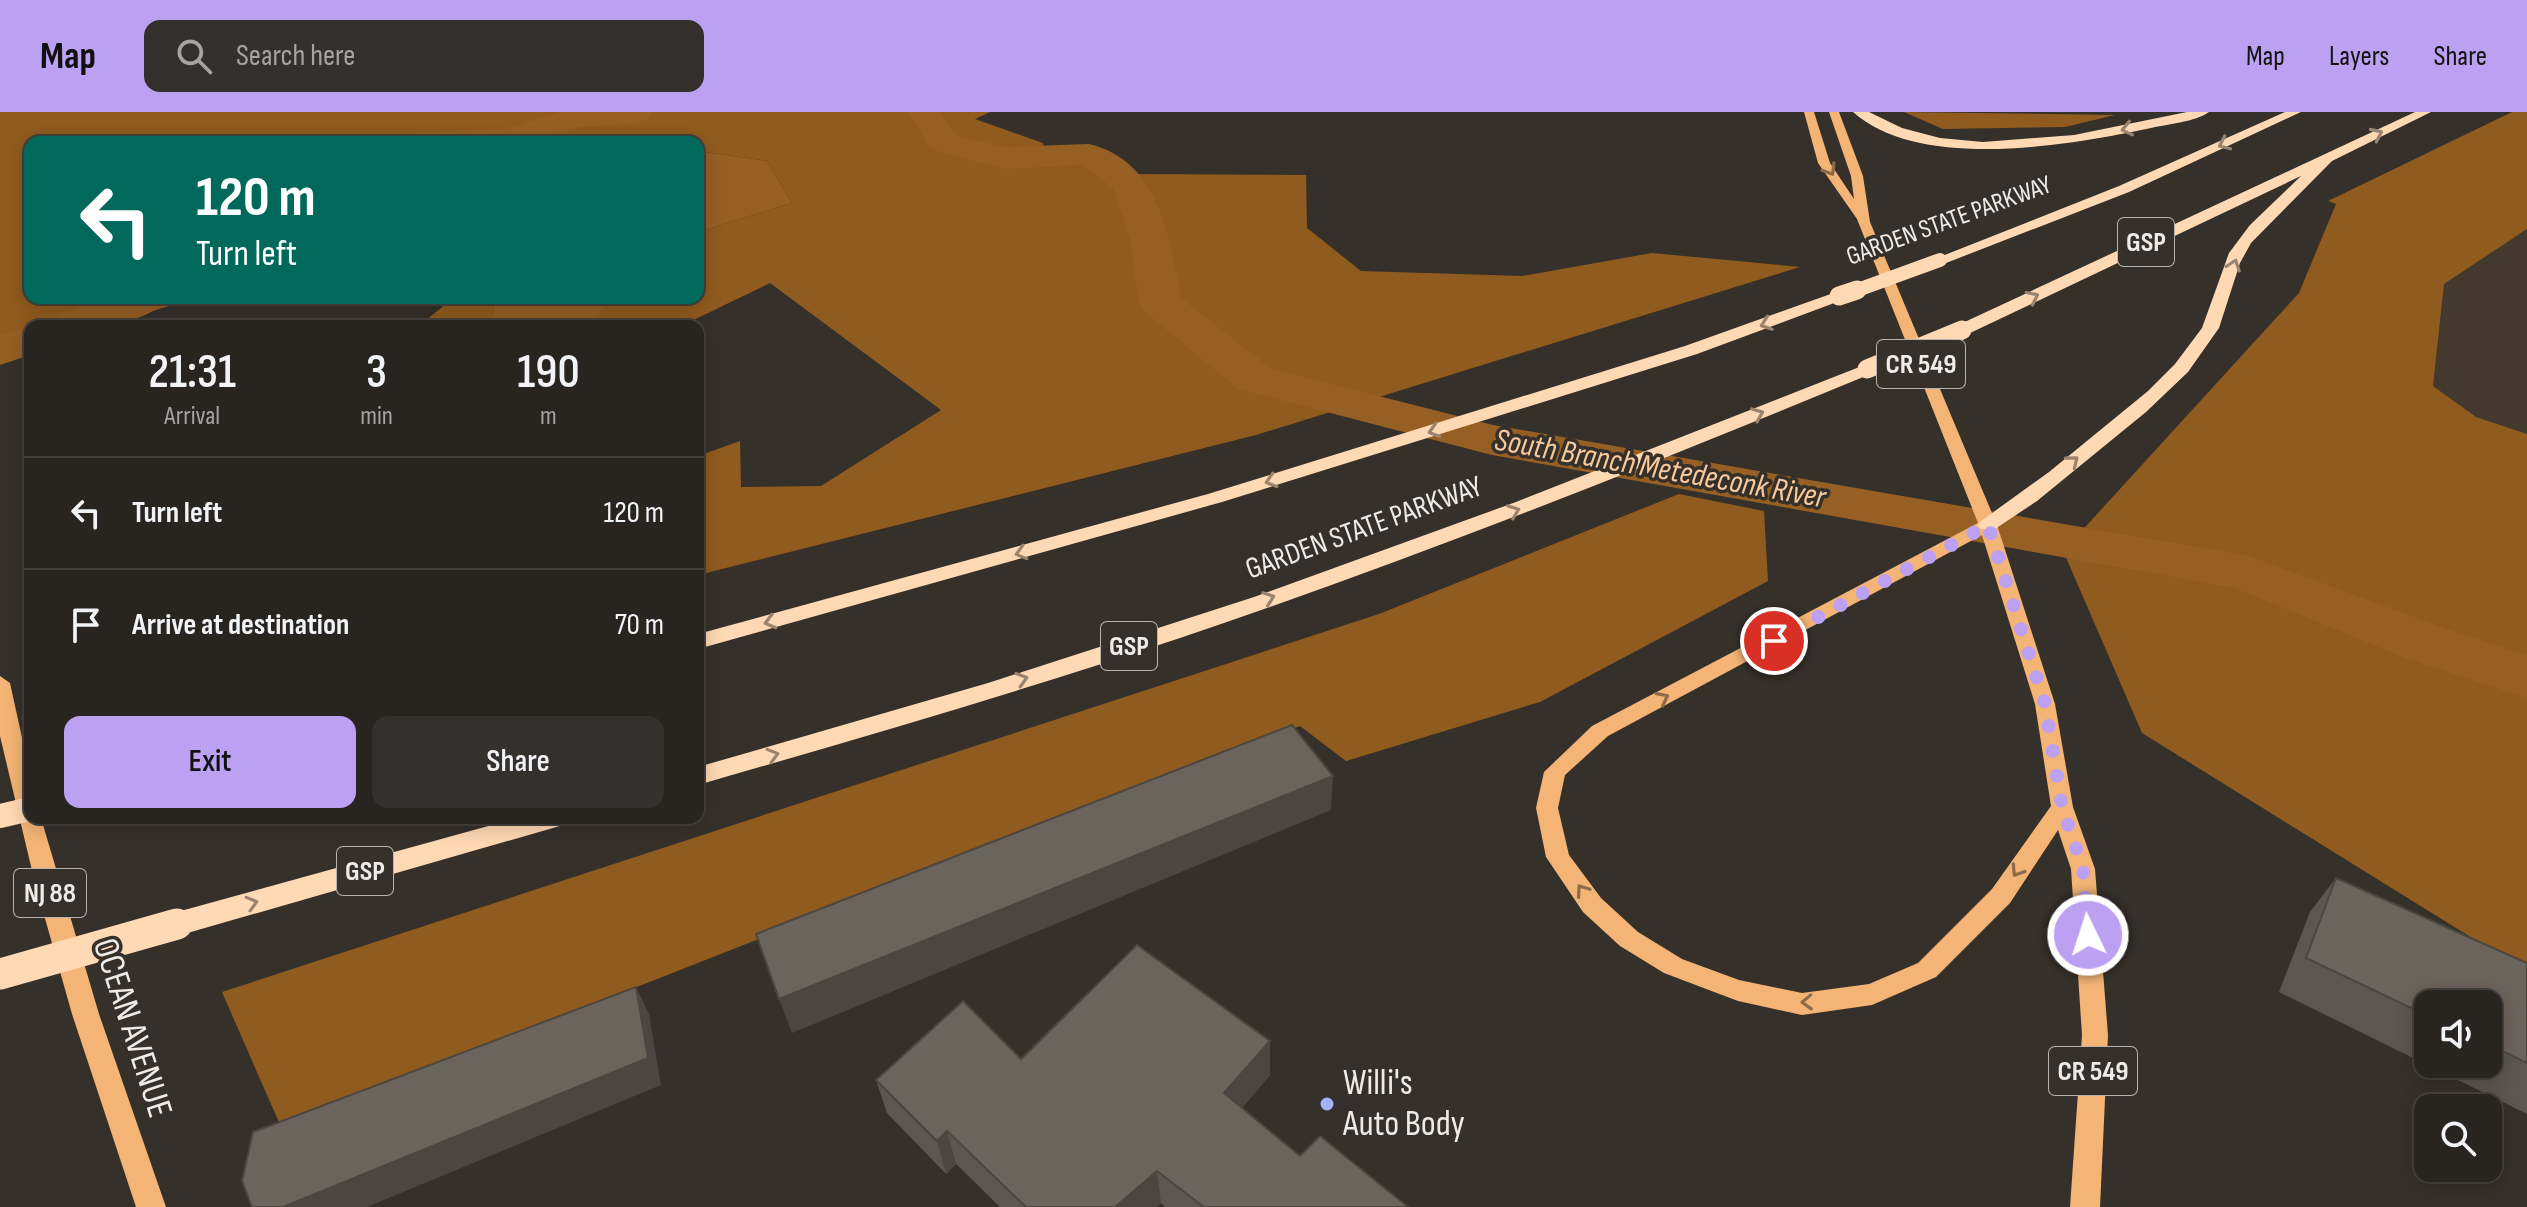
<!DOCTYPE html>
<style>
body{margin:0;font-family:"Sofia Sans Condensed",sans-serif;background:#34302d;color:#f1f3f6;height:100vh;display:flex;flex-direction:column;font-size:30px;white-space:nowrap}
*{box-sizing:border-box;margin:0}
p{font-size:26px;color:#a5a4a5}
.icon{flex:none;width:44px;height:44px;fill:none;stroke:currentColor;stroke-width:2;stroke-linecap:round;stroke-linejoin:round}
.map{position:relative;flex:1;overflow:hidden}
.sheet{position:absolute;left:24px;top:208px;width:680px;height:504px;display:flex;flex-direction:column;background:#282420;border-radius:16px;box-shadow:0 4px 20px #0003,0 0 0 2px #44413e}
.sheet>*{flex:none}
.guide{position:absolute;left:24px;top:24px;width:680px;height:168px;border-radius:16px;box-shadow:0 4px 20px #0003,0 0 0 2px #44413e;background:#00695c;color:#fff;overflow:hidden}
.tools{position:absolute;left:2414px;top:878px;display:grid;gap:16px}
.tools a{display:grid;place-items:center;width:88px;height:88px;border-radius:16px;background:#282420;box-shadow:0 4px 20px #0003,0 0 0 2px #44413e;font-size:40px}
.pin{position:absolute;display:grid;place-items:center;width:68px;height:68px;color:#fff;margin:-34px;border:4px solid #fff;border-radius:50%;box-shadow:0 2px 8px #0007}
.me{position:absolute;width:88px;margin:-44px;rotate:356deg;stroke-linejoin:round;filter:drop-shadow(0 0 6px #0008)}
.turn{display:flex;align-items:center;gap:28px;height:168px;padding:0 40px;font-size:36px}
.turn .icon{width:104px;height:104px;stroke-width:2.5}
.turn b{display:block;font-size:56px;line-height:68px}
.eta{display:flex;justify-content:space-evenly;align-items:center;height:136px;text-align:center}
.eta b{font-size:48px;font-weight:600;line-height:56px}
.primary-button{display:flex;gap:16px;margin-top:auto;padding:16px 40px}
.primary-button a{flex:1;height:92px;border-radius:16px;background:#bca0f2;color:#111;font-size:32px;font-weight:600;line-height:92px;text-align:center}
.primary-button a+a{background:#34302d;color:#f1f3f6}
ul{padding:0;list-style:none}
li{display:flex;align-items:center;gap:24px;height:112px;padding:0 40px;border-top:2px solid #44413e}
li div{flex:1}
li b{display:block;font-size:30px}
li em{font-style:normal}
header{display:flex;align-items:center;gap:48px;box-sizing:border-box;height:112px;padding:0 40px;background:#bca0f2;color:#111}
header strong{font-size:38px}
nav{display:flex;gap:44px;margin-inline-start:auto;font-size:28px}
.search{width:560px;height:72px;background:#34302d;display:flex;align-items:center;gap:20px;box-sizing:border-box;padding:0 28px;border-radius:16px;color:#a5a4a5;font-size:30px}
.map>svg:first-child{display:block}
.built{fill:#44392e}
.forest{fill:#905b1e}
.water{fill:#966025}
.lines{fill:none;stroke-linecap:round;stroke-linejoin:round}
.river{fill:#966025;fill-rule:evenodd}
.primary{fill:#f4b475;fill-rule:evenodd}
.motorway{fill:#ffd8b4;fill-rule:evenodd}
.motorway-bridge-far3{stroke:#ffd8b4;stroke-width:14}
.motorway-bridge-far2{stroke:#ffd8b4;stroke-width:19}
.motorway-bridge-far1{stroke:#ffd8b4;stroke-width:24}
.motorway-bridge{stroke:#ffd8b4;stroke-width:31}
.wall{fill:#5c5650;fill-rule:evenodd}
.shaded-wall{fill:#4b4641}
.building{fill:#6b645d;stroke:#4b4641;stroke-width:2}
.oneway{stroke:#9a846f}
.oneway2{stroke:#8c6b4c}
.route{stroke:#bca0f2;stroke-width:14;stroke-dasharray:0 25.2}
.poi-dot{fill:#a3b2fd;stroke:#36302a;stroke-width:3}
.labels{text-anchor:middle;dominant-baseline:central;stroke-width:7;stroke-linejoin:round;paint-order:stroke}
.far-street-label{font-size:26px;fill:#f0ebe7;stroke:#36302a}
.shield{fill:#36302a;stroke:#b8b3ae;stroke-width:2}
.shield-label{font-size:28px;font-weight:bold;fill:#f0ebe7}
.street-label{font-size:30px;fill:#f0ebe7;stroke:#36302a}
.water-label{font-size:32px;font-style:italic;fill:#f7c99c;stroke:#36302a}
.near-street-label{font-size:36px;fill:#f0ebe7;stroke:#36302a}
.near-poi-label{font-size:36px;fill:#f0ebe7;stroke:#36302a;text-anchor:start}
</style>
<header>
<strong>Map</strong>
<div class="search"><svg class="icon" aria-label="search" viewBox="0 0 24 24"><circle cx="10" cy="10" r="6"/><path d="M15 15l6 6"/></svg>Search here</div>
<nav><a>Map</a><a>Layers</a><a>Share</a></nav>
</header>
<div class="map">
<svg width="2527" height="1095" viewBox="0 0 2527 1095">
<rect width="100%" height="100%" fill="#36302a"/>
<polygon class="built" points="2527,117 2527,322 2476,305 2433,274 2444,172"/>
<g class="forest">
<polygon points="0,0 990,0 975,7 1043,31 1044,37 1061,38 1128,62 1306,63 1307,116 1361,159 1522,164 1652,141 1800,155 1256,323 698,463 698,344 740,329 741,375 821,374 941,298 770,171 681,214 574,214 608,193 610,186 698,186 698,120 792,91 767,49 698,39 698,30 30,30 30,186 193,186 108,214 30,214 30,240 0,250"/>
<polygon points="1904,0 2115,3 2065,15 1943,17"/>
<polygon points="2512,0 2527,0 2527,117 2444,172 2433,274 2476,305 2527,322 2527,860 2142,621 2055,420 2077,424 2299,181 2336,92 2328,89"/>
<polygon points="453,186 496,186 490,214 419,214"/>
<polygon points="1679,382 1764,399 1768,469 1540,590 1346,649 1300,614 281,1015 222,880 1379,502"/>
</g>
<g class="water">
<polygon points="698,39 767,49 792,91 698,120"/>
<path d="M 496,186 L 610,186 C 598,223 522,214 490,214 Z"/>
</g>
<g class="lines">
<g class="river">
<polygon points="559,0 652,0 648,7 635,12 580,15 534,30 402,30 407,23 419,20 506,17"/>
<path d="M 909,0 L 941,0 L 955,23 L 1004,35 L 1089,32 C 1160,49 1169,125 1181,186 L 1272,257 L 1493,313 L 2249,444 L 2447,517 L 2527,543 L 2527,586 L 2403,545 L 2235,476 L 1492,343 L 1238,277 L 1145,200 L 1139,191 L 1130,128 L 1113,76 L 1081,53 L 1004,57 L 930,37 Z"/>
<path d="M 106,186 L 167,186 C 146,217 81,214 47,214 L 53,205 Z"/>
<polygon points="30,215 30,243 0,253 0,224"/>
</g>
<g class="primary">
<path d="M 1804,0 L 1814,0 L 1830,51 L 1854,87 L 1851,64 L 1829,0 L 1839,0 L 1863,64 L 1870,110 L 1997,413 L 2055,592 L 2073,695 L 2095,757 L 2108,923 L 2100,1095 L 2070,1095 L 2082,923 L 2071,757 L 2058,718 L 2010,791 L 1936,865 L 1872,893 L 1802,903 L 1738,889 L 1664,861 L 1620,834 L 1583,800 L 1546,745 L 1536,696 L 1544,660 L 1592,614 L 1978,411 L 1857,107 L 1818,51 ZM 1982,423 L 2035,592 L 2051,694 L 1992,777 L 1918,851 L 1869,872 L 1802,881 L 1739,868 L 1682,847 L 1638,820 L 1601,786 L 1569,743 L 1558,696 L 1565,663 L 1608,624 Z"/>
<polygon points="0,564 10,571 30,662 30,706 41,706 99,902 166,1095 136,1095 72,902 35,771 0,624"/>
</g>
<g class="motorway">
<path d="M 1853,0 L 1869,0 L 1902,16 L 1940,26 L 1983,30 L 2074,23 L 2187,0 L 2209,0 C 2195,10 2168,12 2151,16 C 2071,33 1920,60 1853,0 Z"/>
<polygon points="2285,0 2301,0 2129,80 1946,151 1934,151 1932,148 2119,74"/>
<polygon points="2415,0 2431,0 2332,49 2251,131 2240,151 2219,216 2188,260 2146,300 2037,389 1995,417 1981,417 1977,413 1981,409 2049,360 2148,279 2175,252 2202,216 2229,141 2250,113 2301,64 1968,222 1956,222 1953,218 1956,214"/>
<polygon points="1839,179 1847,184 1845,187 1697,242 1222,390 698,537 698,522 1208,382 1685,234"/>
<path d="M 1867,252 L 1876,257 L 1873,261 C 1646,355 1416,446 1183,525 C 1023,579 860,626 698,673 L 698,655 L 988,571 L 1254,485 L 1516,390 Z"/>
<polygon points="517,706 567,706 563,713 553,716 177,824 167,820 162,812 167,804 177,800"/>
</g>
<polyline class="motorway-bridge-far3" points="1852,180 1940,148"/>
<g class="motorway-bridge-far2">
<polyline points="1839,184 1857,178"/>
<polyline points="1867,257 1962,218"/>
</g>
<polyline class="motorway-bridge-far1" points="0,704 30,697"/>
<polyline class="motorway-bridge" points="0,862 177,812"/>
</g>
<g class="wall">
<path d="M 2336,766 L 2527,851 L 2527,1002 L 2279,880 L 2310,800 ZM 2428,892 L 2488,892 L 2488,952 L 2428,952 Z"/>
<polygon points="1270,929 1270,963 1242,996 1300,1044 1408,1095 1165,1095 1161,1091 1156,1095 1000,1095 956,1052 946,1062 887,1001 876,968 1021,947"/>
</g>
<g class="shaded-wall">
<polygon points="1333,664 1331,698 792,921 779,887"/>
<polygon points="636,875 649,902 661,973 367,1095 283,1095"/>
<polygon points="1270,929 1270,963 1225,1015 1224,981"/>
<polygon points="947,1019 956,1052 946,1062 937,1029"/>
<polygon points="1157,1059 1161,1091 1156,1095 1115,1095"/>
</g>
<g class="building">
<polygon points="1292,613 1333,664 779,887 756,822"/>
<polygon points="2336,766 2527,851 2527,951 2488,932 2488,892 2428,892 2428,904 2306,846"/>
<polygon points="1137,833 1270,929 1224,981 1300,1044 1320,1024 1408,1095 1204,1095 1157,1059 1115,1095 1026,1095 947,1019 937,1029 876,968 963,889 1021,947"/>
<polygon points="636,875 648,946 283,1095 252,1095 242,1069 253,1020"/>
</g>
<defs><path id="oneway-chevron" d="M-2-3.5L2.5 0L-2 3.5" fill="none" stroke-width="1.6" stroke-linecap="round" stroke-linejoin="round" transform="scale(2)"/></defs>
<g class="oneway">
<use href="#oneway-chevron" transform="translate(2127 17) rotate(167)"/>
<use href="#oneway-chevron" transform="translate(2377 22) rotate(-25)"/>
<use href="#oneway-chevron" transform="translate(2224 32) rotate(156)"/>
<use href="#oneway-chevron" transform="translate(2234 153) rotate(-71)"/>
<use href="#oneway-chevron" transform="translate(2033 185) rotate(-26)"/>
<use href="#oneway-chevron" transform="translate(1766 212) rotate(161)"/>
<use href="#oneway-chevron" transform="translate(1758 302) rotate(-22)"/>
<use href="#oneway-chevron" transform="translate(1434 319) rotate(163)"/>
<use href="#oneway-chevron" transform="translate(2073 349) rotate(-39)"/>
<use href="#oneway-chevron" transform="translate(1271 369) rotate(163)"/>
<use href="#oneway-chevron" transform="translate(1514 399) rotate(-21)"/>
<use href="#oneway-chevron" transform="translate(1021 441) rotate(164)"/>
<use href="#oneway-chevron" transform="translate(1269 486) rotate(-20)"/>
<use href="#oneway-chevron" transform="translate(770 510) rotate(165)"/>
<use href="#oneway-chevron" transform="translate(1022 567) rotate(-17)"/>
<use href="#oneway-chevron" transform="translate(773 643) rotate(-16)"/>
<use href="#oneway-chevron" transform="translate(252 791) rotate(-16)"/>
</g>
<g class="oneway2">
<use href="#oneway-chevron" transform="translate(1830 58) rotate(59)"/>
<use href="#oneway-chevron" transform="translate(1663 586) rotate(-27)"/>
<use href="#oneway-chevron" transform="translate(2017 759) rotate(123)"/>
<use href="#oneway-chevron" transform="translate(1582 778) rotate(-125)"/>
<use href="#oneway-chevron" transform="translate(1807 890) rotate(178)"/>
</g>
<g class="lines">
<polyline class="route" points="1774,529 1988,413 2045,592 2062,695 2083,757 2088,823"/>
</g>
<circle class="poi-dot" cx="1327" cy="992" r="8"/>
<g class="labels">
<g class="far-street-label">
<text transform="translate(1949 109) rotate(-20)">GARDEN STATE PARKWAY</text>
</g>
<g class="shield">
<rect x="2118" y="106" width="56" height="48" rx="6"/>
<rect x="1877" y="228" width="88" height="48" rx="6"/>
<rect x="1101" y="510" width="56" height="48" rx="6"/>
<rect x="337" y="735" width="56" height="48" rx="6"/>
<rect x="14" y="757" width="72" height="48" rx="6"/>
<rect x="2049" y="935" width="88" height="48" rx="6"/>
</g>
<g class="shield-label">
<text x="2146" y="130">GSP</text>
<text x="1921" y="252">CR 549</text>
<text x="1129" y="534">GSP</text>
<text x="365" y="759">GSP</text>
<text x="50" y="781">NJ 88</text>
<text x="2093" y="959">CR 549</text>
</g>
<g class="street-label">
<text transform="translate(1364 416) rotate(-20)">GARDEN STATE PARKWAY</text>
</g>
<g class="water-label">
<text transform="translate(1660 357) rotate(10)">South Branch Metedeconk River</text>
</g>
<g class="near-street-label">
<text transform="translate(132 916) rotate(72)">OCEAN AVENUE</text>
</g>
<g class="near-poi-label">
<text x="1343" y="971">Willi's<tspan x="1343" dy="41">Auto Body</tspan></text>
</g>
</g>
</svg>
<div class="tools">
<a><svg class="icon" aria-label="sound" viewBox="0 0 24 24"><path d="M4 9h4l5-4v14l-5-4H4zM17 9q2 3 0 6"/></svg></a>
<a><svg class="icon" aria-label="search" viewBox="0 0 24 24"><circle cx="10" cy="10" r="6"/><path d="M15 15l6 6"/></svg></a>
</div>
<div class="pin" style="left:1774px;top:529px;background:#d93025"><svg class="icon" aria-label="arrive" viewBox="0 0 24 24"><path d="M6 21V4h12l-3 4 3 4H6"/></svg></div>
<svg class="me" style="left:2088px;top:823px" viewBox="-20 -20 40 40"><circle r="17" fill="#bca0f2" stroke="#fff" stroke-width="3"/><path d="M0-11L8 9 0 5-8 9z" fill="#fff"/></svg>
<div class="guide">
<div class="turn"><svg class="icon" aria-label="left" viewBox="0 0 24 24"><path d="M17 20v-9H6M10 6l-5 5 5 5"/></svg><div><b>120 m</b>Turn left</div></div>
</div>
<section class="sheet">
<div class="eta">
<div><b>21:31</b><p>Arrival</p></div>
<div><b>3</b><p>min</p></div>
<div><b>190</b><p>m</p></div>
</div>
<ul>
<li><svg class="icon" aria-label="left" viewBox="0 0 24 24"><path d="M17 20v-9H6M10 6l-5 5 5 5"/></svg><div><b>Turn left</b></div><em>120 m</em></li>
<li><svg class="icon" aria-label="arrive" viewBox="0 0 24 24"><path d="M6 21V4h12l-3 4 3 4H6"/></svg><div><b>Arrive at destination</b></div><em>70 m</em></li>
</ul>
<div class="primary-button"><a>Exit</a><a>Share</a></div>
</section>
</div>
